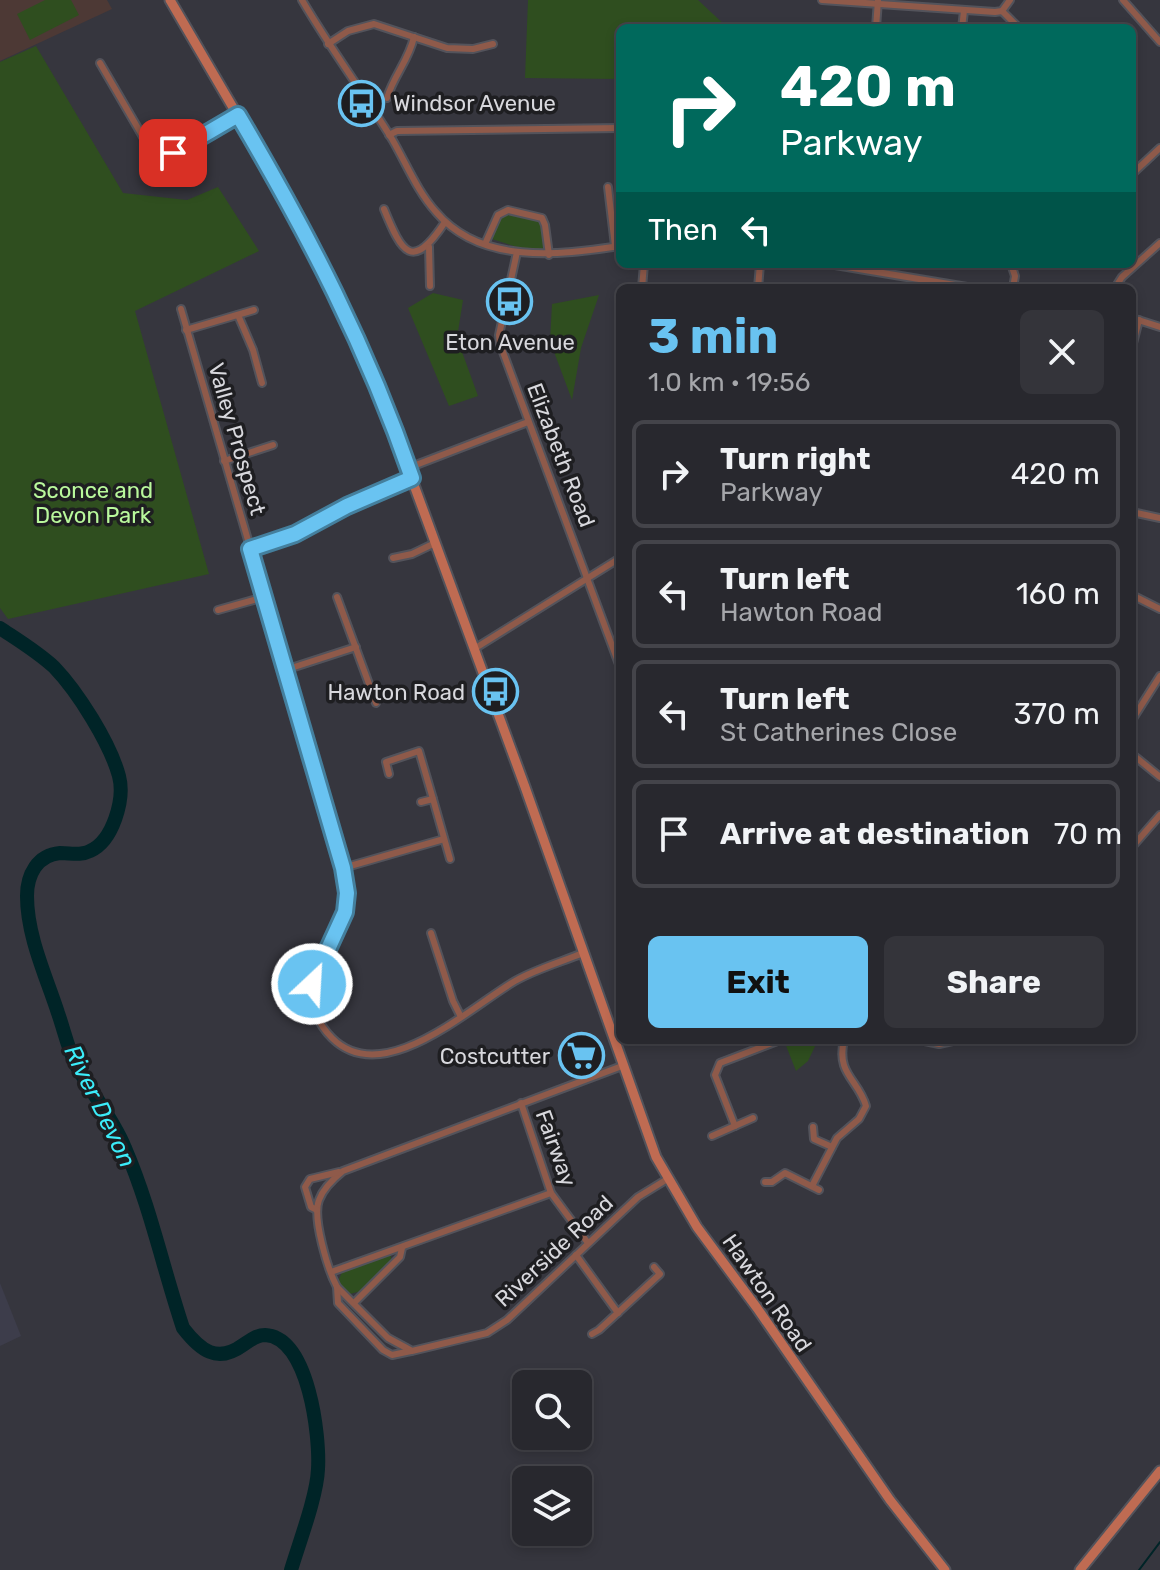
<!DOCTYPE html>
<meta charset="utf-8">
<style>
body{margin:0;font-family:Rubik,sans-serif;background:#34343a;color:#f1f3f6;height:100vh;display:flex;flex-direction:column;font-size:30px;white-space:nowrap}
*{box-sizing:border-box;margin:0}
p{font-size:26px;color:#a5a6aa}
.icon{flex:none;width:44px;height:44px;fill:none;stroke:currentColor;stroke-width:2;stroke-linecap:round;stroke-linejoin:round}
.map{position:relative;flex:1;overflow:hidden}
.drawer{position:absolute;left:616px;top:284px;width:520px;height:760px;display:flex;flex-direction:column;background:#28282e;border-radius:12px;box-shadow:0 4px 12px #0003,0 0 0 2px #44444a}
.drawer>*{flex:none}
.top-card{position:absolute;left:616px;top:24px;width:520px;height:244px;border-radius:12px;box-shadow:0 4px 12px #0003,0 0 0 2px #44444a;background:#00695c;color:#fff;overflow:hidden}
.controls{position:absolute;left:512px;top:1370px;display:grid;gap:16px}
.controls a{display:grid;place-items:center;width:80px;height:80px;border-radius:12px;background:#28282e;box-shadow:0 4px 12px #0003,0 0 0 2px #44444a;font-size:40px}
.pin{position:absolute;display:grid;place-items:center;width:68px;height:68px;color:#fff;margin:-34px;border-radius:16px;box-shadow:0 4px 12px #0006}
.me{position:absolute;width:88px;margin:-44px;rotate:25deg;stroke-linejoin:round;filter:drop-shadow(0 0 6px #0008)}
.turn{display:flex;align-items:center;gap:28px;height:168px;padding:0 32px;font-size:36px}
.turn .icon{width:104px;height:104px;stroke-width:2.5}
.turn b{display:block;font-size:56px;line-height:68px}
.then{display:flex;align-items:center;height:76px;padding:0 32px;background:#0003;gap:16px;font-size:30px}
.round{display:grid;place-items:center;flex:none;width:84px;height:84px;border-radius:12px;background:#34343a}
.summary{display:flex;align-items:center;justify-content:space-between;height:136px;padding:0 32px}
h1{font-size:48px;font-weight:700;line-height:60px;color:#69c3f1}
.cta{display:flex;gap:16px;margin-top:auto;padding:16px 32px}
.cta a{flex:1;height:92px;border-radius:12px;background:#69c3f1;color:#111;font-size:32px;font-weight:700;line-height:92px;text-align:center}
.cta a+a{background:#34343a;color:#f1f3f6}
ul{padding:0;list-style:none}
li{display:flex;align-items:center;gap:24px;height:108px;margin:0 16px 12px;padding:0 16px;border:4px solid #44444a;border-radius:12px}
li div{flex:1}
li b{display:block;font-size:30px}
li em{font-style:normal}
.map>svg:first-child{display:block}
.built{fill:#3d3d4b}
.education{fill:#4d3935}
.green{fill:#2f4e1f}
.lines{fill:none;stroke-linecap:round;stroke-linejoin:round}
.stream{stroke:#002427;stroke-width:2}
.river{stroke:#002427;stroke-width:14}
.street-casing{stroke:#53535b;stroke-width:10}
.secondary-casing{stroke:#53535b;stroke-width:13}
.street{stroke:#8f5a4a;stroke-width:6}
.secondary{stroke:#bf6b52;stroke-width:9}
.route-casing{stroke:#447f9d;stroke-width:20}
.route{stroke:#69c3f1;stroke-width:14}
.labels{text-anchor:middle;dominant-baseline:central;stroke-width:7;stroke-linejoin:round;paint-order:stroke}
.poi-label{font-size:22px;fill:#d8d8dd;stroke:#1e1e21;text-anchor:end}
.street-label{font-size:22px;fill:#d8d8dd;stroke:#1e1e21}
.park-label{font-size:22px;fill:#b9f89c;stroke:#1e1e21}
.water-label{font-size:24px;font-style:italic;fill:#3becf9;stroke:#1e1e21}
</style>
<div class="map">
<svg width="1160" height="1570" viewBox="0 0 1160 1570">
<rect width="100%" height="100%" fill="#36363e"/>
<polygon class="built" points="0,1283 21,1336 0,1346"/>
<polygon class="education" points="0,0 107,0 112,9 0,61"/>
<g class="green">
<polygon points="45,0 71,0 79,15 30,40 17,14"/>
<polygon points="528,0 698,0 728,28 620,28 620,79 525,78"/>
<polygon points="36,46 123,193 187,200 218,187 259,251 135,311 209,574 8,619 0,608 0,62"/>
<polygon points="508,213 540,220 545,247 542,250 520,248 492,239 498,218"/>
<polygon points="433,293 463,300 457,338 478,396 449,406 408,308"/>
<polygon points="599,295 581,348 572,400 550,341 552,304"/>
<polygon points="787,1040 818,1040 808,1061 796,1071 785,1043"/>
<polygon points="387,1256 391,1256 391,1260 361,1291 350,1294 341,1286 339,1279 342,1272"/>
</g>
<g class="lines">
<polyline class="stream" points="1139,1570 1160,1542"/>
<path class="river" d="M 0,628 C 18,640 38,652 54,667 C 78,692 110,743 119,776 C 125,799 113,841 90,851 C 80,856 71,853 60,853 C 37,855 27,875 27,896 C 27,936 46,976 58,1013 C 64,1030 68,1049 76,1065 C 91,1093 113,1118 125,1148 C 150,1206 163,1268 183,1328 C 200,1350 217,1364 243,1345 C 250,1340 257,1335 265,1335 C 309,1337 320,1437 318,1469 C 317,1496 299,1543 291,1570"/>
<defs>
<g id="street">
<path d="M 302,0 C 330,48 363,92 392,139 C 406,163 417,191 436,212 C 481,265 559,255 620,246"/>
<polyline points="822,0 995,12 1002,11 1010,0"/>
<polyline points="1123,0 1160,42"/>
<polyline points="1002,11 1019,28"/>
<polyline points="876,28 878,0"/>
<polyline points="962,28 964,11"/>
<polyline points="328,44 348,31 374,24 447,48 473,49 493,44"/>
<path d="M 100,63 L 146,142 C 155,150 161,154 173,153 L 238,115"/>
<path d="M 387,98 C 394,75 409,60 414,37"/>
<polyline points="389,135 397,131 620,128"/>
<polyline points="1132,174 1160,148"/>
<polyline points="608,187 615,246"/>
<path d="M 384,209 C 402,253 412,272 445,222"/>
<polyline points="485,244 498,215 508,210 542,218 545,225 549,255"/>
<polyline points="429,247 430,286"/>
<polyline points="517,252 499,335 500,344 620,667"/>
<polyline points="829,264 973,288"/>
<polyline points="1011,264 1015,276 1013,288"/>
<polyline points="642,288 644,264"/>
<polyline points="758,288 760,264"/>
<polyline points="1115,288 1122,277 1160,243"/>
<path d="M 181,309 L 343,868 C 345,882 348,896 345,911 C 339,941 310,963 312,995 C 313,1012 320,1026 332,1038 C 383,1089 469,1008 515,981 C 536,969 561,962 583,953"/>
<polyline points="238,315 253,350 262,383"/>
<polyline points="1132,318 1160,327"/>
<polyline points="186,330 254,310"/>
<polyline points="1132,347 1139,320"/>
<polyline points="224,461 273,445"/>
<polyline points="408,468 528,422"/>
<polyline points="1132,512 1160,518"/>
<polyline points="250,549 295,534 347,506 412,478"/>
<polyline points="393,558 412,554 435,543"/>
<polyline points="1132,595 1160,609"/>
<polyline points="337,597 376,703"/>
<polyline points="218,610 264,597"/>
<polyline points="474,649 620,558"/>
<polyline points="285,670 356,647"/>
<polyline points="1132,720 1160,676"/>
<polyline points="1132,754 1160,777"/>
<polyline points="389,774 386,762 419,751 433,799"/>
<polyline points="421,802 433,799 450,859"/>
<polyline points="1132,847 1160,815"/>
<polyline points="343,868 444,839"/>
<polyline points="431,933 453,1001 460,1015"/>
<polyline points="920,1040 939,1044 957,1040"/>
<path d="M 622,1066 L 343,1171 C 333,1179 323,1189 319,1200 C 312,1218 328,1270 337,1287 L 388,1338 L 412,1351 L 487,1333 L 507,1320 L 638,1197 L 669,1178"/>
<polyline points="521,1103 551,1193 588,1243"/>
<polyline points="735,1126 715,1075 720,1063 780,1040"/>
<polyline points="813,1127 814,1139 832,1147"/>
<polyline points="712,1136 753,1118"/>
<polyline points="765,1182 772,1182 785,1173 819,1190"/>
<path d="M 812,1186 L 837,1138 L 859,1119 L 866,1106 C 858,1079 836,1074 844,1040"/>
<polyline points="317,1210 311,1207 305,1187 310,1179 339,1172"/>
<polyline points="576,1255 618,1313"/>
<polyline points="331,1272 551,1193"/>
<polyline points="337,1287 338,1303 383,1350 392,1355 411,1351"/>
<polyline points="354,1303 400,1257 402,1248"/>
<polyline points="592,1334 599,1330 660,1274 654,1267"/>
</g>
<g id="secondary">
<polyline points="170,0 303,227 368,360 525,787 656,1157 697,1227 757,1308 890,1500 945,1570"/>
<polyline points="1080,1570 1160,1471"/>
</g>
</defs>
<use href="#street" class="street-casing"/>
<use href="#secondary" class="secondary-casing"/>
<use href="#street" class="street"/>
<use href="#secondary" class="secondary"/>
</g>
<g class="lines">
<defs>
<path id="route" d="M 173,153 L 238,115 C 308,234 367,347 412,478 L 347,506 L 295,534 L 250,549 L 343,868 L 347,893 L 345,912 L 312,984"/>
</defs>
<use href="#route" class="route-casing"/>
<use href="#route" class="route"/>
</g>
<defs>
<symbol id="bus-ring" viewBox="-11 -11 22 22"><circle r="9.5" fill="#1e1e21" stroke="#69c3f1" stroke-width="1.5"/><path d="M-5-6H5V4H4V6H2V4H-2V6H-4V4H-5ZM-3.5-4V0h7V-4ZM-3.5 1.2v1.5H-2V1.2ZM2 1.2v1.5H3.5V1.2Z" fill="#69c3f1"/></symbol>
<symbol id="supermarket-ring" viewBox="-11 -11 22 22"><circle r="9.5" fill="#1e1e21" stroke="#69c3f1" stroke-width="1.5"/><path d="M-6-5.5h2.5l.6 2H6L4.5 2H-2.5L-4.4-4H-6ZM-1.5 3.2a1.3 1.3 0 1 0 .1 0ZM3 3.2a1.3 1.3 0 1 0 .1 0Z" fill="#69c3f1"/></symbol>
</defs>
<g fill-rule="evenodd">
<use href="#bus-ring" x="336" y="78" width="51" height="51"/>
<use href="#bus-ring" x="484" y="276" width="51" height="51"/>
<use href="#bus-ring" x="470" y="666" width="51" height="51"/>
<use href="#supermarket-ring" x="556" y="1030" width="51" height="51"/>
</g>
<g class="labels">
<g class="poi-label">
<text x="393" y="103" text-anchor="start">Windsor Avenue</text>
<text x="510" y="342" text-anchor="middle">Eton Avenue</text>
<text x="465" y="692">Hawton Road</text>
<text x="550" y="1056">Costcutter</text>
</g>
<g class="street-label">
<text transform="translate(237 439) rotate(74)">Valley Prospect</text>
<text transform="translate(561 455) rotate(69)">Elizabeth Road</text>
<text transform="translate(556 1148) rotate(70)">Fairway</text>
<text transform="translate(554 1251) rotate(-43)">Riverside Road</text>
<text transform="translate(767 1293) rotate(55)">Hawton Road</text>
</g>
<g class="park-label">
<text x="93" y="490">Sconce and<tspan x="93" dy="25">Devon Park</tspan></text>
</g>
<g class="water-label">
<text transform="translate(100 1106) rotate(64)">River Devon</text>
</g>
</g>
</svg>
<div class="controls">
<a><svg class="icon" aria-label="search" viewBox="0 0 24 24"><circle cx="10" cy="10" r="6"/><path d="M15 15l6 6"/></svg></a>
<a><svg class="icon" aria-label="layers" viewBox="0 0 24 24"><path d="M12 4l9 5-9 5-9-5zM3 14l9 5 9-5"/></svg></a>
</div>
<div class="pin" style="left:173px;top:153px;background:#d93025"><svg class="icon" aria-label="arrive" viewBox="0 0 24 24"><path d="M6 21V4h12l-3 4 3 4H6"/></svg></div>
<svg class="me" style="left:312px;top:984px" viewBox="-20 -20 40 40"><circle r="17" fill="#69c3f1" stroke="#fff" stroke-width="3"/><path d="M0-11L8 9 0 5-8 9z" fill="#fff"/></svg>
<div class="top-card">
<div class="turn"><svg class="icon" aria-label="right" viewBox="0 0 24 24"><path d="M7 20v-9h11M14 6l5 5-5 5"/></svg><div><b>420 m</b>Parkway</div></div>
<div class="then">Then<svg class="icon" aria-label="left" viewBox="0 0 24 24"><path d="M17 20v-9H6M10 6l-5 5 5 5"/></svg></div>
</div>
<section class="drawer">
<div class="summary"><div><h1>3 min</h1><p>1.0 km · 19:56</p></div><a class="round"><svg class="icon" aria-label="close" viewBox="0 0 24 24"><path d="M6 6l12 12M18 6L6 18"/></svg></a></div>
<ul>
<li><svg class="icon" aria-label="right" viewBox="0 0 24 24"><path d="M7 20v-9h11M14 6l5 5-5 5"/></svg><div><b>Turn right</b><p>Parkway</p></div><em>420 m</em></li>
<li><svg class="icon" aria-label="left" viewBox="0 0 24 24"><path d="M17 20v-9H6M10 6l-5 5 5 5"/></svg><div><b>Turn left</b><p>Hawton Road</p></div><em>160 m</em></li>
<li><svg class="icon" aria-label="left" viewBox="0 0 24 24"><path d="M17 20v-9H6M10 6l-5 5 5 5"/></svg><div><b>Turn left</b><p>St Catherines Close</p></div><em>370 m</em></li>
<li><svg class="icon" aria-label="arrive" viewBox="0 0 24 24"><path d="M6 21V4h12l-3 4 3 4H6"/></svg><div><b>Arrive at destination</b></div><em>70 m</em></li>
</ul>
<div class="cta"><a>Exit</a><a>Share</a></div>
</section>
</div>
